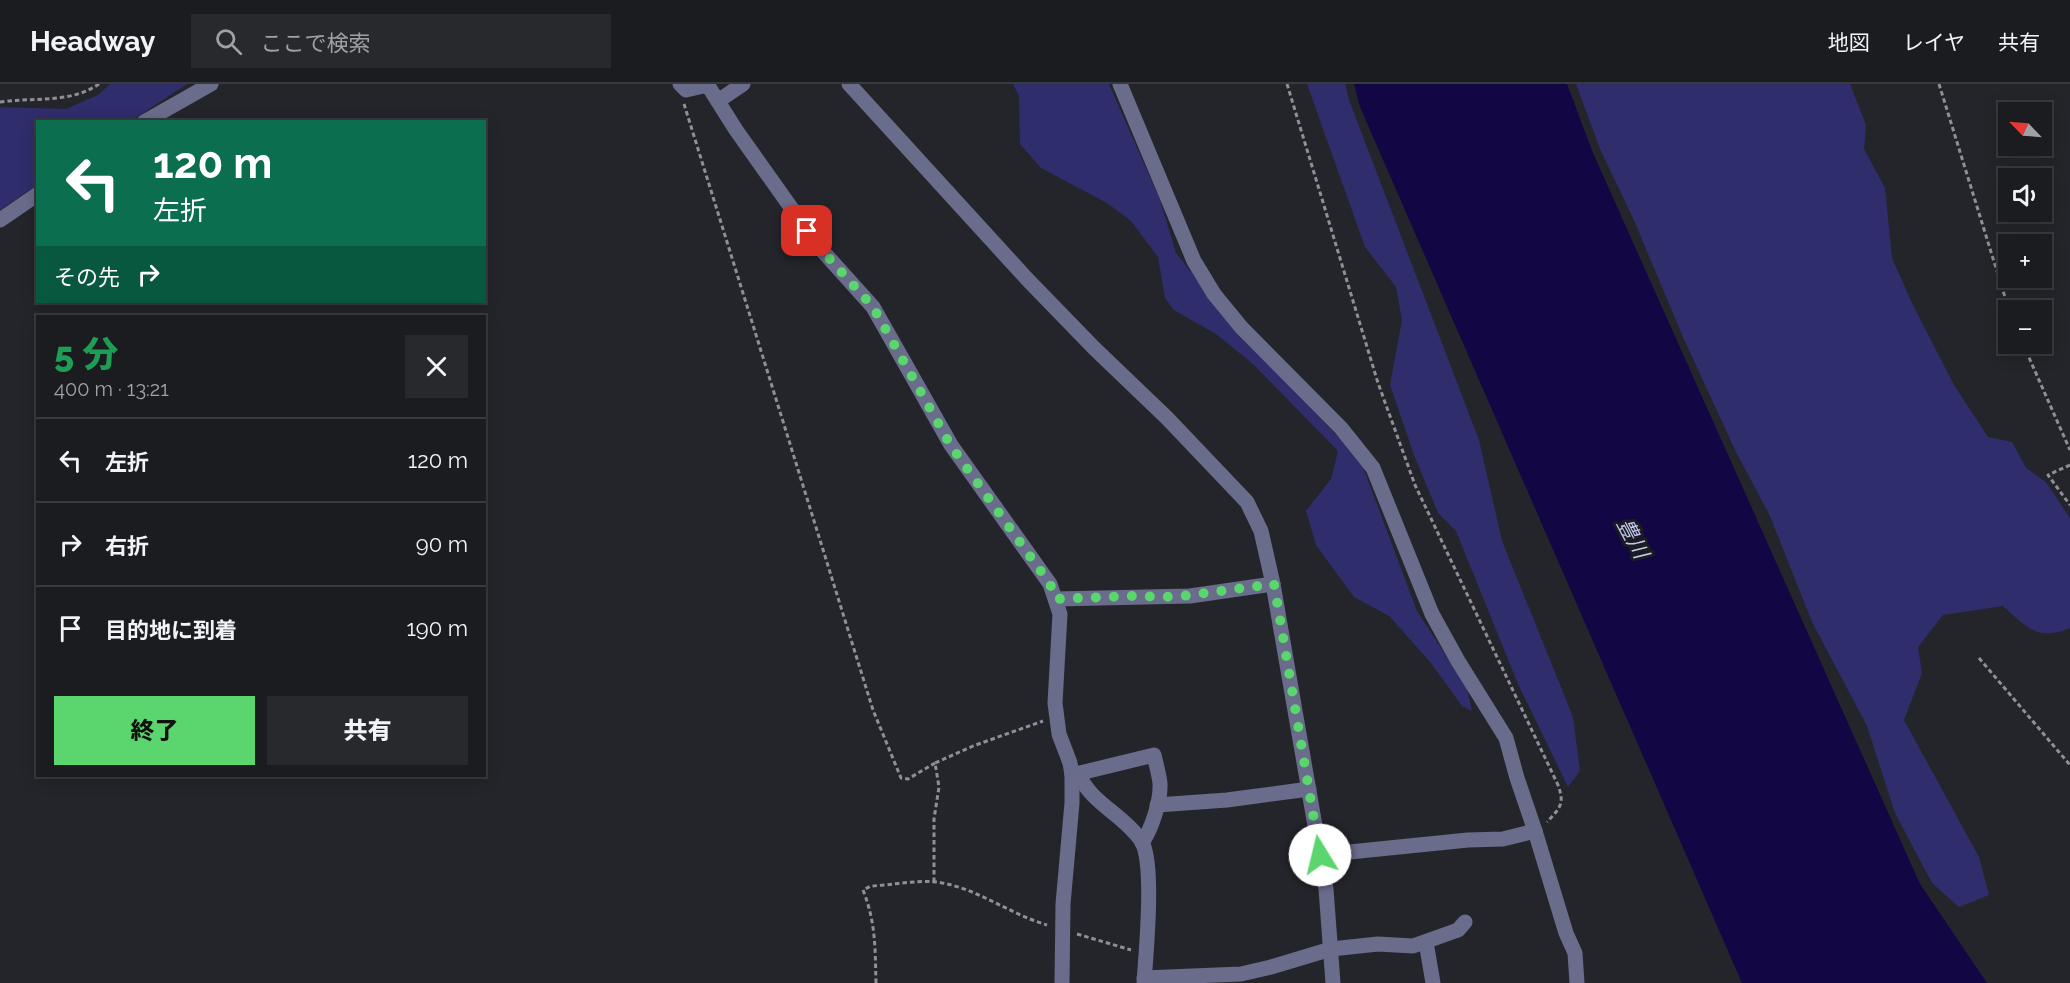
<!DOCTYPE html>
<html lang="ja">
<meta charset="utf-8">
<style>
body{margin:0;font-family:Raleway,"Noto Sans JP",sans-serif;background:#28292d;color:#f1f3f6;height:100vh;display:flex;flex-direction:column;font-size:22px;white-space:nowrap}
*{box-sizing:border-box;margin:0}
p{font-size:20px;color:#a0a1a5}
.icon{flex:none;width:33px;height:33px;fill:none;stroke:currentColor;stroke-width:2;stroke-linecap:round;stroke-linejoin:round}
.map{position:relative;flex:1;overflow:hidden}
.drawer{position:absolute;left:36px;top:231px;width:450px;height:462px;display:flex;flex-direction:column;background:#1b1c20;border-radius:0px;box-shadow:0 3px 15px #0003,0 0 0 2px #393a3e}
.drawer>*{flex:none}
.banner{position:absolute;left:36px;top:36px;width:450px;height:183px;border-radius:0px;box-shadow:0 3px 15px #0003,0 0 0 2px #393a3e;background:#0b6e4f;color:#fff;overflow:hidden}
.needle{width:39px;rotate:295deg}
.buttons{position:absolute;left:1998px;top:18px;display:grid;gap:12px}
.buttons a{display:grid;place-items:center;width:54px;height:54px;border-radius:0px;background:#1b1c20;box-shadow:0 3px 15px #0003,0 0 0 2px #393a3e;font-size:30px}
.pin{position:absolute;display:grid;place-items:center;width:51px;height:51px;color:#fff;margin:-26px;border-radius:12px;box-shadow:0 3px 9px #0006}
.me{position:absolute;width:66px;margin:-33px;rotate:351deg;stroke-linejoin:round;filter:drop-shadow(0 0 4px #0008)}
.turn{display:flex;align-items:center;gap:21px;height:126px;padding:0 18px;font-size:27px}
.turn .icon{width:78px;height:78px;stroke-width:2.5}
.turn b{display:block;font-size:42px;line-height:51px}
.then{display:flex;align-items:center;height:57px;padding:0 18px;background:#0003;gap:12px;font-size:22px}
.round{display:grid;place-items:center;flex:none;width:63px;height:63px;border-radius:0px;background:#28292d}
.headline{display:flex;align-items:center;justify-content:space-between;height:102px;padding:0 18px}
h1{font-size:36px;font-weight:800;line-height:45px;color:#1e9e55}
.action{display:flex;gap:12px;margin-top:auto;padding:12px 18px}
.action a{flex:1;height:69px;border-radius:0px;background:#5bd56e;color:#111;font-size:24px;font-weight:800;line-height:69px;text-align:center}
.action a+a{background:#28292d;color:#f1f3f6}
ul{padding:0;list-style:none}
li{display:flex;align-items:center;gap:18px;height:84px;padding:0 18px;border-top:2px solid #393a3e}
li div{flex:1}
li b{display:block;font-size:22px}
li em{font-style:normal}
header{display:flex;align-items:center;gap:36px;box-sizing:border-box;height:84px;padding:0 30px;background:#1b1c20;border-bottom:2px solid #393a3e}
header strong{font-size:28px}
nav{display:flex;gap:33px;margin-inline-start:auto;font-size:21px}
.search{width:420px;height:54px;background:#28292d;display:flex;align-items:center;gap:15px;box-sizing:border-box;padding:0 21px;border-radius:0px;color:#a0a1a5;font-size:22px}
.map>svg:first-child{display:block}
.green{fill:#2f2d6b}
.water{fill:#120645}
.lines{fill:none;stroke-linecap:round;stroke-linejoin:round}
.path{stroke:#8f9095;stroke-width:3;stroke-dasharray:4.5 3;stroke-linecap:butt}
.minor{stroke:#696c8b;stroke-width:15}
.route{stroke:#5bd56e;stroke-width:10;stroke-dasharray:0 18}
.labels{text-anchor:middle;dominant-baseline:central;stroke-width:6;stroke-linejoin:round;paint-order:stroke}
.water-label{font-size:21px;font-style:italic;fill:#c4c8ef;stroke:#1b1b22}
</style>
<header>
<strong>Headway</strong>
<div class="search"><svg class="icon" aria-label="search" viewBox="0 0 24 24"><circle cx="10" cy="10" r="6"/><path d="M15 15l6 6"/></svg>ここで検索</div>
<nav><a>地図</a><a>レイヤ</a><a>共有</a></nav>
</header>
<div class="map">
<svg width="2070" height="899" viewBox="0 0 2070 899">
<rect width="100%" height="100%" fill="#24252b"/>
<g class="green">
<polygon points="110,0 187,0 131,37 38,38 37,101 0,126 0,23 66,25 98,11"/>
<polygon points="1013,0 1109,0 1160,116 1176,169 1249,261 1360,375 1417,527 1467,604 1472,627 1462,622 1431,579 1389,532 1354,513 1316,461 1306,427 1331,395 1338,367 1253,280 1216,250 1174,226 1165,214 1158,173 1131,137 1107,119 1041,84 1020,60 1019,12"/>
<polygon points="1307,0 1345,0 1349,16 1479,356 1502,457 1573,633 1580,687 1568,703 1518,600 1456,447 1438,429 1414,371 1390,301 1402,236 1396,203 1365,163"/>
<path d="M 1576,0 L 1850,0 L 1866,41 L 1864,65 L 1885,104 L 1892,174 L 1912,219 L 1954,301 L 1988,353 L 2012,358 L 2026,384 L 2046,398 L 2070,434 L 2070,544 C 2038,558 2025,542 2003,522 L 1943,531 L 1918,563 L 1922,589 L 1904,636 L 1979,773 L 1989,811 L 1959,823 L 1932,799 L 1895,729 L 1867,642 L 1812,538 L 1770,432 L 1736,368 L 1683,253 L 1633,134 L 1600,65 Z"/>
</g>
<polygon class="water" points="1354,0 1567,0 1593,69 1920,800 1987,899 1742,899 1360,23"/>
<g class="lines">
<g class="path">
<path d="M 1287,0 L 1378,299 L 1415,401 L 1558,701 C 1565,720 1560,724 1547,738"/>
<polyline points="1939,0 2009,226"/>
<path d="M 0,18 C 33,13 70,20 99,0"/>
<polyline points="684,20 873,626 901,694 908,695 935,679"/>
<polyline points="2023,260 2070,366"/>
<polyline points="2070,381 2048,391 2070,421"/>
<polyline points="1979,574 2070,681"/>
<polyline points="934,798 934,735 939,703 935,679 973,662 1043,637"/>
<polyline points="1077,850 1131,866"/>
<path d="M 876,899 C 875,864 876,839 863,806 L 871,802 C 892,801 916,796 936,798 C 976,803 1009,830 1047,841"/>
</g>
<g class="minor">
<polyline points="680,0 686,6 708,1"/>
<polyline points="707,0 736,46 819,163 873,223 951,361 1050,500 1060,530 1055,619 1059,650 1070,679 1072,691 1072,719 1063,820 1062,899"/>
<polyline points="849,0 1027,195 1094,264 1167,334 1247,418 1261,447 1273,500 1326,805 1333,899"/>
<polyline points="1120,0 1194,177 1214,210 1241,243 1341,344 1373,384 1432,530 1458,577 1506,654 1517,694 1535,747 1566,849 1575,869 1577,899"/>
<polyline points="718,17 743,0"/>
<polyline points="144,38 211,0"/>
<polyline points="0,136 38,110"/>
<polyline points="1056,515 1190,512 1273,500"/>
<path d="M 1078,689 C 1090,717 1116,727 1135,749 C 1138,752 1141,756 1143,760 C 1154,787 1146,868 1144,899"/>
<path d="M 1072,691 L 1154,671 C 1156,680 1159,690 1160,699 C 1161,717 1152,744 1142,759"/>
<polyline points="1157,721 1227,716 1309,705"/>
<polyline points="1320,771 1468,756 1503,755 1535,747"/>
<polyline points="1426,858 1433,899"/>
<polyline points="1144,894 1241,890 1271,883 1331,865 1378,860 1413,862 1458,846 1465,838"/>
</g>
</g>
<g class="lines">
<polyline class="route" points="807,147 819,163 873,223 951,362 1050,500 1056,515 1131,512 1175,513 1274,500 1320,771"/>
</g>
<g class="labels">
<g class="water-label">
<text transform="translate(1633 454) rotate(62)">豊川</text>
</g>
</g>
</svg>
<div class="buttons">
<a><svg class="needle" viewBox="-14 -14 28 28"><path d="M0-13l5 13h-10z" fill="#e53935"/><path d="M0 13l5-13h-10z" fill="#a0a1a5"/></svg></a>
<a><svg class="icon" aria-label="sound" viewBox="0 0 24 24"><path d="M4 9h4l5-4v14l-5-4H4zM17 9q2 3 0 6"/></svg></a>
<a>+</a>
<a>−</a>
</div>
<div class="pin" style="left:807px;top:147px;background:#d93025"><svg class="icon" aria-label="arrive" viewBox="0 0 24 24"><path d="M6 21V4h12l-3 4 3 4H6"/></svg></div>
<svg class="me" style="left:1320px;top:771px" viewBox="-20 -20 40 40"><circle r="19" fill="#fff"/><path d="M0-13L10 11 0 6-10 11z" fill="#5bd56e"/></svg>
<div class="banner">
<div class="turn"><svg class="icon" aria-label="left" viewBox="0 0 24 24"><path d="M17 20v-9H6M10 6l-5 5 5 5"/></svg><div><b>120 m</b>左折</div></div>
<div class="then">その先<svg class="icon" aria-label="right" viewBox="0 0 24 24"><path d="M7 20v-9h11M14 6l5 5-5 5"/></svg></div>
</div>
<section class="drawer">
<div class="headline"><div><h1>5 分</h1><p>400 m · 13:21</p></div><a class="round"><svg class="icon" aria-label="close" viewBox="0 0 24 24"><path d="M6 6l12 12M18 6L6 18"/></svg></a></div>
<ul>
<li><svg class="icon" aria-label="left" viewBox="0 0 24 24"><path d="M17 20v-9H6M10 6l-5 5 5 5"/></svg><div><b>左折</b></div><em>120 m</em></li>
<li><svg class="icon" aria-label="right" viewBox="0 0 24 24"><path d="M7 20v-9h11M14 6l5 5-5 5"/></svg><div><b>右折</b></div><em>90 m</em></li>
<li><svg class="icon" aria-label="arrive" viewBox="0 0 24 24"><path d="M6 21V4h12l-3 4 3 4H6"/></svg><div><b>目的地に到着</b></div><em>190 m</em></li>
</ul>
<div class="action"><a>終了</a><a>共有</a></div>
</section>
</div>
